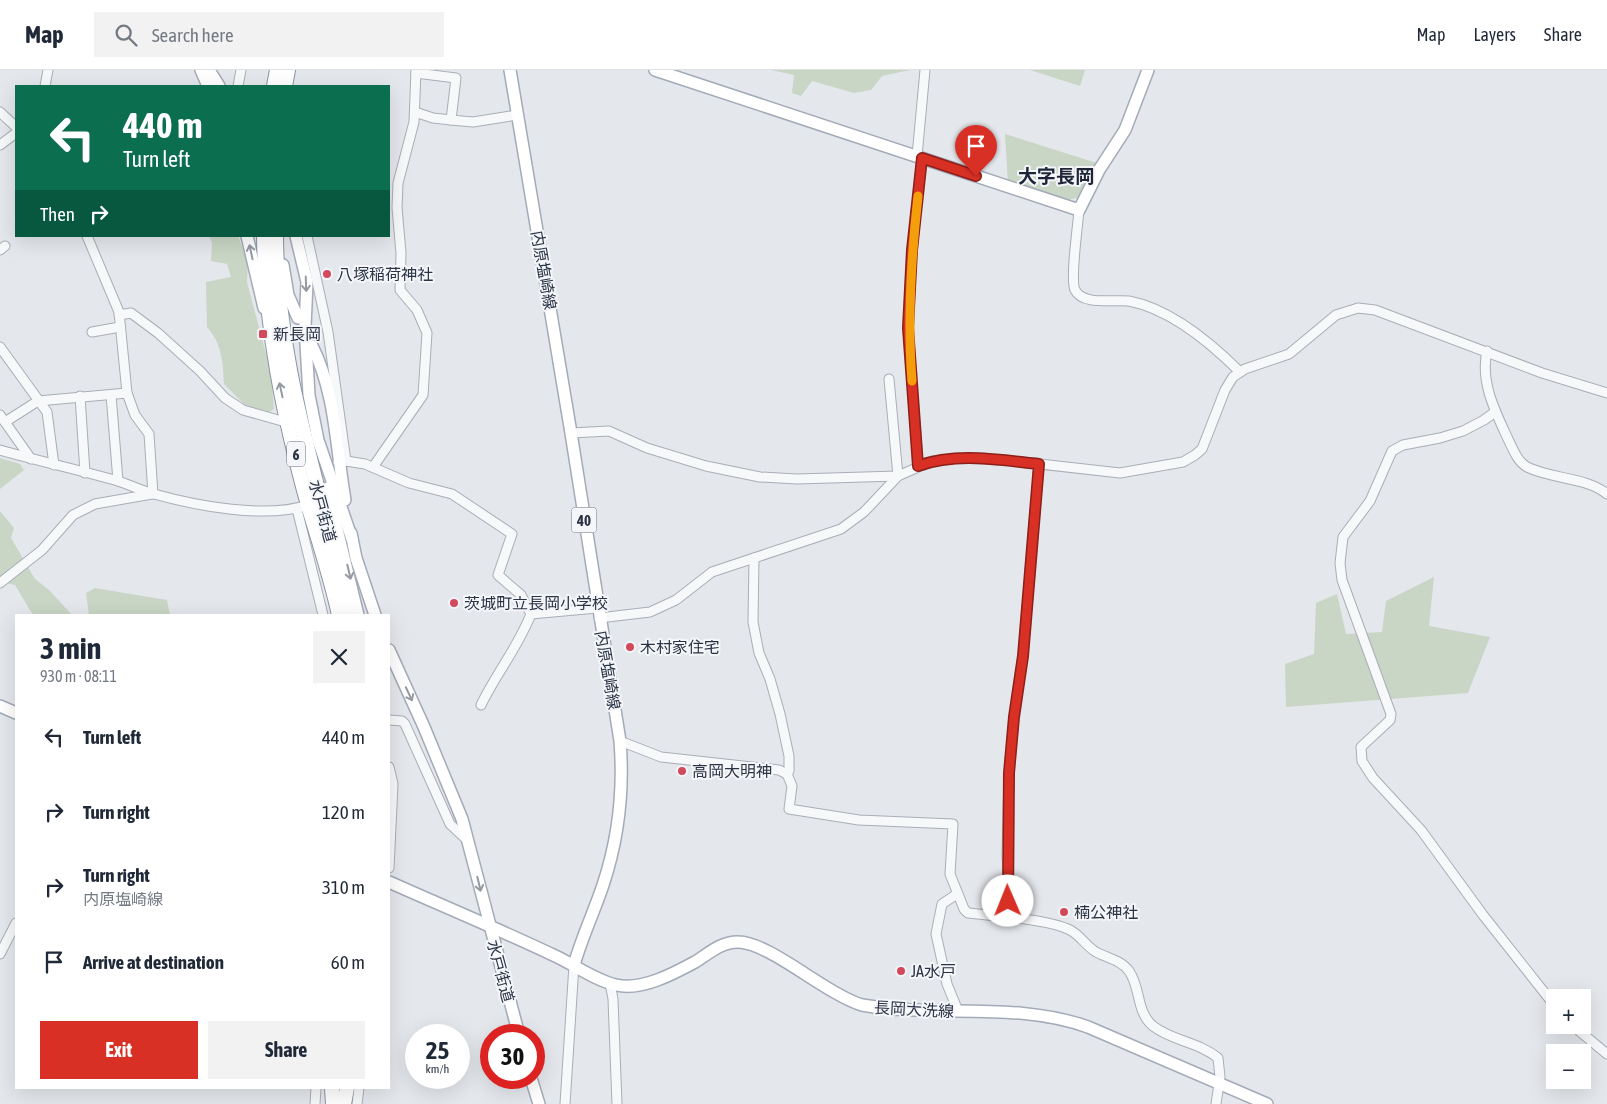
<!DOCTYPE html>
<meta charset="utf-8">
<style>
body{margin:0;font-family:"Asap Condensed","Noto Sans JP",sans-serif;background:#f2f2f3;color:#1f2937;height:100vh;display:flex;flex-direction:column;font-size:19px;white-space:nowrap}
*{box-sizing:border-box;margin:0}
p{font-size:16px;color:#747a83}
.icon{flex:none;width:28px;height:28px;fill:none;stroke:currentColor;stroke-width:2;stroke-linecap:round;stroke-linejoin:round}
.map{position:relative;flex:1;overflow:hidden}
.details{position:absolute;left:15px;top:544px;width:375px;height:475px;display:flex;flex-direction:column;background:#fff;border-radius:0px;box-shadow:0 5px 20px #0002}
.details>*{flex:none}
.guide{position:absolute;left:15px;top:15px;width:375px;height:152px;border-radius:0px;box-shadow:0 5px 20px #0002;background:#0b6e4f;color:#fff;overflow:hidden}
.fabs{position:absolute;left:1546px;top:919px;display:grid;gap:10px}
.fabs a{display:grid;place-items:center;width:45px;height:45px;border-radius:0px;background:#fff;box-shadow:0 5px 20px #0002;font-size:25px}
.speed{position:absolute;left:405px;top:954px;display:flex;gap:10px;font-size:25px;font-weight:700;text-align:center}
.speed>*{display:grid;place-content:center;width:65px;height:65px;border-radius:50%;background:#fff;box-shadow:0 5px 20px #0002;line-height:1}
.speed small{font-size:12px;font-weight:400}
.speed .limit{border:8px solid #d22;background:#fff;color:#111}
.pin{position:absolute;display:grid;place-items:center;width:42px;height:42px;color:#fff;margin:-51px -21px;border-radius:50% 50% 50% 0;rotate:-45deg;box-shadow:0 0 5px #0007}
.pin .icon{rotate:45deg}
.me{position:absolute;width:55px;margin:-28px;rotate:359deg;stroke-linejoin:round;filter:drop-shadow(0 0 4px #0008)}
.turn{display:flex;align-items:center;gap:18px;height:105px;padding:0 25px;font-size:22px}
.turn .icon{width:65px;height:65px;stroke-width:2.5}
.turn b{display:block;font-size:35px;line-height:42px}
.then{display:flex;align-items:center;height:48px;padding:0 25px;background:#0003;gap:10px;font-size:19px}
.round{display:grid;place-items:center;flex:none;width:52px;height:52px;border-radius:0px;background:#f2f2f3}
.overview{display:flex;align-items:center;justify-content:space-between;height:85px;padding:0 25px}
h1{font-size:30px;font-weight:700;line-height:38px}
.button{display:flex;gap:10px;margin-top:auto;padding:10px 25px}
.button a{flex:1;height:58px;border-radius:0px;background:#d93025;color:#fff;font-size:20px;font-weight:700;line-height:58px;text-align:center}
.button a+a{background:#f2f2f3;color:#1f2937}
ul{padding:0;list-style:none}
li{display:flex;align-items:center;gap:15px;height:75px;padding:0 25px}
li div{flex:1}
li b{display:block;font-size:19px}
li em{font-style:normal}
header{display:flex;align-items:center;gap:30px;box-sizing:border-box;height:70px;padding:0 25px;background:#fff;border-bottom:1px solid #e0e1e3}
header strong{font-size:24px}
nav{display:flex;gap:28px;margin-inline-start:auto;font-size:18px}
.search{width:350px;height:45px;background:#f2f2f3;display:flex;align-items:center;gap:12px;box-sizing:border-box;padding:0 18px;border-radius:0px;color:#747a83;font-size:19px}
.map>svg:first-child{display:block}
.green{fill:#c9d6c5}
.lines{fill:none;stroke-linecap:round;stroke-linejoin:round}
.minor-casing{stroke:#a9aeb7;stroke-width:11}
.major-casing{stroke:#a3abb8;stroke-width:14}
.highway-casing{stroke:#8b94a3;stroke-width:16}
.minor{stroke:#f7f8fa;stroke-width:9}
.major{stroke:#fff;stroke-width:11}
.highway{stroke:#fff;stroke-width:14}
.oneway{stroke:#959aa2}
.route-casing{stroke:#8d1f18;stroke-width:12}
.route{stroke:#d93025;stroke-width:9}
.slow{stroke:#f59e0b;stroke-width:9}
.poi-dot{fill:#d1495b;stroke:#f4f6f9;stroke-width:2}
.labels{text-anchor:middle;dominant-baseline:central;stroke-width:4;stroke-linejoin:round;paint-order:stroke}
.shield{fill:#f4f6f9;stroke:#676e7b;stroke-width:1}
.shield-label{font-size:15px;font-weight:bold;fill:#2b3445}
.street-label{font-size:16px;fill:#2b3445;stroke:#f4f6f9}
.poi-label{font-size:16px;fill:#2b3445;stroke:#f4f6f9;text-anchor:start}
.quarter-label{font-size:19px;font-weight:bold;fill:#1d2536;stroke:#f4f6f9}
</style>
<header>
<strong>Map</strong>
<div class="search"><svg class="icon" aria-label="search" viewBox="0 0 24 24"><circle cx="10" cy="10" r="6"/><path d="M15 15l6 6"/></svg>Search here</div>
<nav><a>Map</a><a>Layers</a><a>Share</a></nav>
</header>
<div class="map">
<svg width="1607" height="1034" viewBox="0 0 1607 1034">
<rect width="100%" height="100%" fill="#e4e7ec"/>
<g class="green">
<polygon points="771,0 910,0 882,6 871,20 854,23 812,11 801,26 792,23 794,5"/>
<polygon points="1030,0 1085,0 1080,16"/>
<polygon points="1005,64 1100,94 1095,124 1067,130 1008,114"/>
<path d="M 209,166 L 238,166 L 248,193 L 247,212 L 271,303 L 274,339 L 267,343 L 246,336 L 224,314 C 223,292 222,274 207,257 L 206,212 L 231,207 L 227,194 L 211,191 L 212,173 Z"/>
<polygon points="0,388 20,394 24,400 0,419"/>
<polygon points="0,441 14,458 11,468 35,509 49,520 72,545 33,545 15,515 0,512"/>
<polygon points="1434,507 1429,556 1490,567 1468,623 1286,637 1285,594 1314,584 1316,533 1337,524 1346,564 1382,562 1386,531"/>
<polygon points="95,518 167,530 170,545 89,545 86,523"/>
</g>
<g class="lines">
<defs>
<g id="minor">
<polyline points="416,3 456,8 451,50 473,52 517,45"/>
<polyline points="45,16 48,0"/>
<polyline points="238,16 241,0"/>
<polyline points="0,42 16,57"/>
<polyline points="415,42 433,48 451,50"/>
<polyline points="0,75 16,63"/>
<polyline points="917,86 925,0"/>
<path d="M 1079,140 C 1078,155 1070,209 1075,220 C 1083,236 1114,229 1129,231 C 1170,239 1211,273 1240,302"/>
<polyline points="87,166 119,242 127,323 135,345 149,364 153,424"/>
<polyline points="307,166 328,262 346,391"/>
<polyline points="0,180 5,176"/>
<polyline points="119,245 131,243 158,263 200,301 225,328 243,340 289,353"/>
<polyline points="92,262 120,257"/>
<polyline points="0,277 47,342 54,395"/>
<path d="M 1487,281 C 1480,312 1495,341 1508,369 C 1513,379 1517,391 1527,397 C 1551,409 1586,407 1607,424"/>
<polyline points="111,325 118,411"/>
<polyline points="80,326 85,403"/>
<polyline points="1495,342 1484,350 1463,361 1440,368 1403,375 1392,381 1370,431 1343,467 1340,493 1342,510 1391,644 1390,650 1361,677 1362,691 1373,708 1421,760 1483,845 1555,936"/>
<polyline points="0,345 31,389"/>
<polyline points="5,352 38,331 127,323"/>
<polyline points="571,363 609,361 647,378 706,396 760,407 797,409 898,406 889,309"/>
<path d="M 0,380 C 39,391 79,400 118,411 C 130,415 142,421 154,424 C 197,436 266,449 308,435"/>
<polyline points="338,392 346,391 365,394 409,413 452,424 512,464 498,505 521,525 531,544 597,538"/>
<polyline points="918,395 908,258 912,180 922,88"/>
<polyline points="373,397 423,325 427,263 417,240 400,220 401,183 397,138 398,113 414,52 416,0"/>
<polyline points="297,439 323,545"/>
<path d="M 754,488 L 753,552 L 759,583 L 770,609 L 780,644 L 789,686 L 789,701 L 787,704 L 792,716 L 789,739 L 859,750 L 953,754 L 950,804 L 964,839 L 968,843 C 993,846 1048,849 1070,860 C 1080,865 1086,876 1096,882 C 1107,888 1121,890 1129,901 C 1141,918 1136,942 1153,956 C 1172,971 1199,972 1218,988 L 1220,1007 L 1216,1034"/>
<polyline points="0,513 42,480 73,445 95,434 152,424"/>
<polyline points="599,548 650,542 676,530 712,502 841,459 864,442 898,406 932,391 960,388 1004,390 1120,403 1183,392 1195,385 1202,379 1225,320 1233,307 1245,299 1289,284 1336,245 1358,238 1375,240 1542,303 1607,323"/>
<path d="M 481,635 C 496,604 518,577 531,544"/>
<polyline points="389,650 402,651 405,654 450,754 468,771"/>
<polyline points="620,671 661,687 779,700 787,704"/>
<polyline points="389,697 393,714 389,798"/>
<polyline points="957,824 942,834 936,864 947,914 958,941"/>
<polyline points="1011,848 1007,786 1009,703 1014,647 1023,586 1039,394"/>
<polyline points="0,884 16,853"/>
<polyline points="610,913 613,929 617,1034"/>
<polyline points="1572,955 1607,984"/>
<polyline points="315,1034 316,1018"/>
<polyline points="357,1034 359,1018"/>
<polyline points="565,1034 574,895"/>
</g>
<g id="major">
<polyline points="201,0 208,16"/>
<polyline points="209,0 219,16"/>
<path d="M 510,0 L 571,363 L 620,671 C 624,721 619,767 603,815 C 594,842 582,867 574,895"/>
<polyline points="655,0 1079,140 1099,100 1125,60 1148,0"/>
<polyline points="247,166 264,238"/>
<polyline points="296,166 307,212 305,257 309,325 318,370 352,469"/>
<polyline points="283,195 288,225 298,248"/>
<path d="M 312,276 C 336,323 336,379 345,430"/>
<polyline points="327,418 358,545"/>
<polyline points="351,463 356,488 375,545"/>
<polyline points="389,580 424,657 462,749 519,965"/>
<polyline points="0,636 16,643"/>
<path d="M 389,812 C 443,836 498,859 551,884 C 572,893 594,910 616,915 C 641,921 673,904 695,892 C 708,884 722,871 739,872 C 770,873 826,924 862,935 C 937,948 1016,931 1088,957 L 1267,1034"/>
<polyline points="531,1008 539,1034"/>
</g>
<g id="highway">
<polyline points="274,16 277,0"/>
<polyline points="285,16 288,0"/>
<path d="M 264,166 C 265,257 284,348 308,435 C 319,472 331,508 339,545"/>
<path d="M 276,166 C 277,302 321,415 349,545"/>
<polyline points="332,1018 333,1034"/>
<polyline points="344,1034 347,1018"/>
</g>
</defs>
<use href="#minor" class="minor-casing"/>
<use href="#major" class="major-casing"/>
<use href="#highway" class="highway-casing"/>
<use href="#minor" class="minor"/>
<use href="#major" class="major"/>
<use href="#highway" class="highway"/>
</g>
<defs><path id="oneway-shaft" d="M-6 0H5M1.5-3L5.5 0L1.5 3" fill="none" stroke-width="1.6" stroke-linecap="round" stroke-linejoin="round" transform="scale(1.25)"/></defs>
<g class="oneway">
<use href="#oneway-shaft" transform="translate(251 182) rotate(-102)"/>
<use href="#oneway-shaft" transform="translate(306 214) rotate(88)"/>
<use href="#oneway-shaft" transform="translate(281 320) rotate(-102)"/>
<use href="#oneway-shaft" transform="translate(349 502) rotate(77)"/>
<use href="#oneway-shaft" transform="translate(409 624) rotate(65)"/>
<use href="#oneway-shaft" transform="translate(479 814) rotate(77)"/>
</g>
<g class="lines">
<defs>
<path id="route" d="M 976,106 L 922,88 L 912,180 L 908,258 L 918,396 C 957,382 999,390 1039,394 L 1023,586 L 1014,647 L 1009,703 L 1008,831"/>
</defs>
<use href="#route" class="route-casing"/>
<use href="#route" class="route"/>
<path class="slow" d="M 912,311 C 907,248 911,188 918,126"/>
</g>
<g class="poi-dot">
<circle cx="327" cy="204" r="5"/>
<rect x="258" y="259" width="10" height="10" rx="2.5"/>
<circle cx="454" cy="533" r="5"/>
<circle cx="630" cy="577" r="5"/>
<circle cx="682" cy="701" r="5"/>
<circle cx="1064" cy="842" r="5"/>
<circle cx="901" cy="901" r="5"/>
</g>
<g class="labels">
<g class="shield">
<rect x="287" y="371.5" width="18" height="25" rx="4"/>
<rect x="571.5" y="437.5" width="25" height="25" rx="4"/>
</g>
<g class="shield-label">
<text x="296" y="384">6</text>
<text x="584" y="450">40</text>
</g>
<g class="street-label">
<text transform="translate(544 200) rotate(80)">内原塩崎線</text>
<text transform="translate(323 441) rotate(75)">水戸街道</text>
<text transform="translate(608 600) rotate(80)">内原塩崎線</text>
<text transform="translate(501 901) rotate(75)">水戸街道</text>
<text transform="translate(914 939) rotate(3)">長岡大洗線</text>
</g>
<g class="poi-label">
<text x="337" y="204">八塚稲荷神社</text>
<text x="273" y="264">新長岡</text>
<text x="464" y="533">茨城町立長岡小学校</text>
<text x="640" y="577">木村家住宅</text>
<text x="692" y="701">高岡大明神</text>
<text x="1074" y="842">楠公神社</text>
<text x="911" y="901">JA水戸</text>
</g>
<g class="quarter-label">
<text x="1056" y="106">大字長岡</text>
</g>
</g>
</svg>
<div class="fabs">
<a>+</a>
<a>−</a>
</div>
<div class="speed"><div>25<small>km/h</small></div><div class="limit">30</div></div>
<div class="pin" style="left:976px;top:106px;background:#d93025"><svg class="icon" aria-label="arrive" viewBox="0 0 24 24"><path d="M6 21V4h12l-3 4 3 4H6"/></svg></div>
<svg class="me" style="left:1008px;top:831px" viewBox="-20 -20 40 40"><circle r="19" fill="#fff"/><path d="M0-13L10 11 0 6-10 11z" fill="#d93025"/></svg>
<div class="guide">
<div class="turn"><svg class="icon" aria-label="left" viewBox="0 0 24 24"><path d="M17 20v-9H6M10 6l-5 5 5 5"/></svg><div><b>440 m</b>Turn left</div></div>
<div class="then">Then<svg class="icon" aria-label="right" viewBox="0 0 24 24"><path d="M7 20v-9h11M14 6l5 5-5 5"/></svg></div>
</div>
<section class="details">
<div class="overview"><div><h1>3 min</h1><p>930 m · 08:11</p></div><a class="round"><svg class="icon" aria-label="close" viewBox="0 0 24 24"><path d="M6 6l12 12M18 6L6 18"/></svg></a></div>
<ul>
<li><svg class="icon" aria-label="left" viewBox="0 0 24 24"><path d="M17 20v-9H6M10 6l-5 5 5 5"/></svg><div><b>Turn left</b></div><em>440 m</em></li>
<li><svg class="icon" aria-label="right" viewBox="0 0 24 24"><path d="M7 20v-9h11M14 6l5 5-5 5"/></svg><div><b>Turn right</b></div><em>120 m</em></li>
<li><svg class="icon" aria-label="right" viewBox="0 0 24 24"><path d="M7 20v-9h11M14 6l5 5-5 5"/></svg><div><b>Turn right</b><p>内原塩崎線</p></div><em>310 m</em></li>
<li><svg class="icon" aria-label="arrive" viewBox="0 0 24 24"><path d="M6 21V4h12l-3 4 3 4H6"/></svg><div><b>Arrive at destination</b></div><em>60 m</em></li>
</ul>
<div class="button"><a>Exit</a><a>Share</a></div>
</section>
</div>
